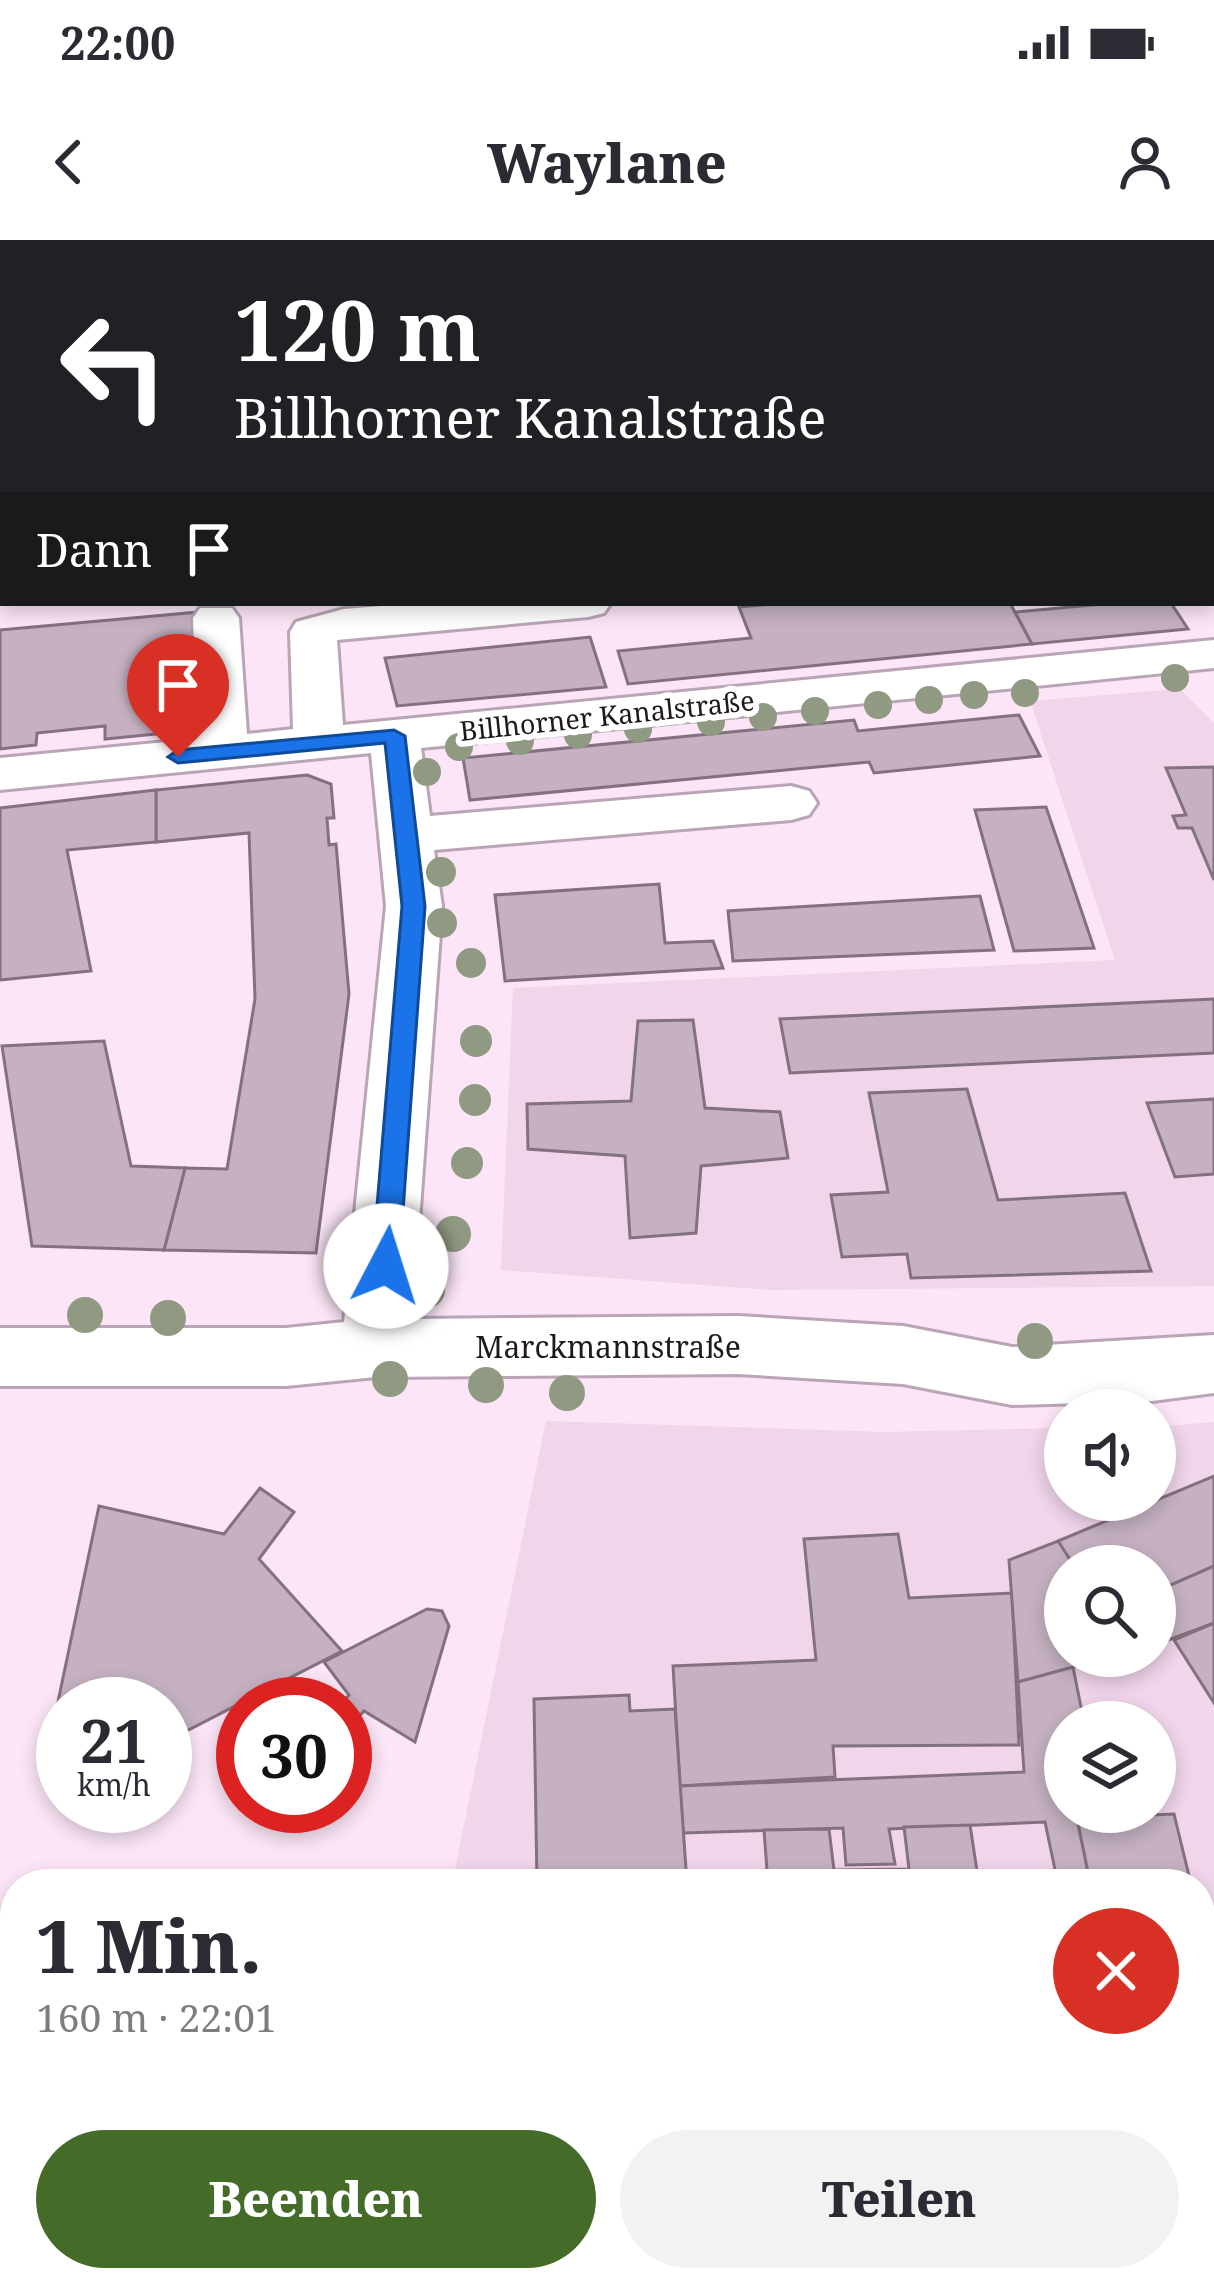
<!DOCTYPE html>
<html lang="de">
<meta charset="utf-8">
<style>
body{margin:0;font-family:"Noto Serif",serif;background:#f2f2f3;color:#2b2b33;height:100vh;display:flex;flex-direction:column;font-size:45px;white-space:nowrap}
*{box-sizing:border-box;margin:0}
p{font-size:39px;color:#7c7c81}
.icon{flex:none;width:66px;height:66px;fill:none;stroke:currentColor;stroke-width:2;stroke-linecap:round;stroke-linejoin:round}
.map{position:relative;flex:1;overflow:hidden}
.details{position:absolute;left:0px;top:1629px;width:1215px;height:423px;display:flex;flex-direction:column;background:#fff;border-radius:48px 48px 0 0;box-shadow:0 6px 18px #0003}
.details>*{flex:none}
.banner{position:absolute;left:0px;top:0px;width:1215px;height:366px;box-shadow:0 6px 18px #0003;background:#202124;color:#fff;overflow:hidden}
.buttons{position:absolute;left:1044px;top:1149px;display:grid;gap:24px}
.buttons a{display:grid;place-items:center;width:132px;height:132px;border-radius:50%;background:#fff;box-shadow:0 6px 18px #0003;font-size:60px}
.speed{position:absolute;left:36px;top:1437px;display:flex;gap:24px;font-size:60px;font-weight:700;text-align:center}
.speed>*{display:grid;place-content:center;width:156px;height:156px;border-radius:50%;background:#fff;box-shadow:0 6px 18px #0003;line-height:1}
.speed small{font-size:30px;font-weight:400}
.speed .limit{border:18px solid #d22;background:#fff;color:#111}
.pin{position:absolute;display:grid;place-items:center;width:102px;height:102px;color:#fff;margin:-123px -51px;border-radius:50% 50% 50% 0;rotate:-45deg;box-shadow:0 0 12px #0007}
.pin .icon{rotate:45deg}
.me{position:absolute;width:132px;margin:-66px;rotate:5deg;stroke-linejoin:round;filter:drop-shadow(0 0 9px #0008)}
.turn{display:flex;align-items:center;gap:42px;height:252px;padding:0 36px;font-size:54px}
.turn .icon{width:156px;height:156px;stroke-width:2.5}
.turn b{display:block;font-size:84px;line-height:102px}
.then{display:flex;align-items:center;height:114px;padding:0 36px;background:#0003;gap:24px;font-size:45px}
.round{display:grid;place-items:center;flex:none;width:126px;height:126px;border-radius:63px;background:#f2f2f3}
.headline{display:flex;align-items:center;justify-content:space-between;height:204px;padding:0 36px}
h1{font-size:72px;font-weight:800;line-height:90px}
.button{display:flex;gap:24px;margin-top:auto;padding:24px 36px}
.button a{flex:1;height:138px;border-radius:72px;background:#446c28;color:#fff;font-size:48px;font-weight:800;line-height:138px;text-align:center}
.button a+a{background:#f2f2f3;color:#2b2b33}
.status{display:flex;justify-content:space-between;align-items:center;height:84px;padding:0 60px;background:#fff;direction:ltr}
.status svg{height:33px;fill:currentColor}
header{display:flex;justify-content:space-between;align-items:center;height:156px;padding:0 36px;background:#fff;font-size:54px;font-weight:800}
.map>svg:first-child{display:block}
.built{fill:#f1d5eb;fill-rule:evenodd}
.green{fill:#c7d8bd}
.building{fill:#c5b1c1;stroke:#847180;stroke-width:3}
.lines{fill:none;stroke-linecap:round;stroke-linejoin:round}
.minor-casing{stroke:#b9a5b5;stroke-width:6}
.path{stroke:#a696a3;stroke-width:9;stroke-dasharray:12 12;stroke-linecap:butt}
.minor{fill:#fff;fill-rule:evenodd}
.tree{fill:#909981}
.route{fill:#1a73e8;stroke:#114b97;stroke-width:3}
.labels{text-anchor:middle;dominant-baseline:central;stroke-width:12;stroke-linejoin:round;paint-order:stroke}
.far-street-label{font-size:27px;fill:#1f181e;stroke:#fff}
.street-label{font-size:30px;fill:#1f181e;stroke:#fff}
</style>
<div class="status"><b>22:00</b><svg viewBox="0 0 49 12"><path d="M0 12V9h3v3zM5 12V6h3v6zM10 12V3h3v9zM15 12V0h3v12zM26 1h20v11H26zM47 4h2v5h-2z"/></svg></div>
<header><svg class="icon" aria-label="back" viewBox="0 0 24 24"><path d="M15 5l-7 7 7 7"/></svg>Waylane<svg class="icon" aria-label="person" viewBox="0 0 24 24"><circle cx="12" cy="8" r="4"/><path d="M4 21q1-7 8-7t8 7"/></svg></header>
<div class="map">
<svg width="1214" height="2051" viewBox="0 0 1214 2051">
<rect width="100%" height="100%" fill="#fbe5f6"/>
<g class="built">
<polygon points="1180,449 1214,483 1214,1046 770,1050 501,1030 513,748 1115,720 1030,461"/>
<path d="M 546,1181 L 884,1192 L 1065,1188 L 1065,1260 L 1155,1260 L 1155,1187 L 1214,1182 L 1214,2051 L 368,2051 L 371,2037 L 1200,2037 L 1200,1644 L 452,1644 ZM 1065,1326 L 1155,1326 L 1155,1416 L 1065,1416 ZM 1065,1482 L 1155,1482 L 1155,1572 L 1065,1572 Z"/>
</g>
<polygon class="green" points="431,2037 714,2037 716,2051 428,2051"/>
<g class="building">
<polygon points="0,0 182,0 3,3 0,95"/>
<polygon points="784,363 1010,363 1032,404 628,444 618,411 751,398 739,367"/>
<polygon points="1114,363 1171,363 1188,389 1032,404 1015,372"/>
<polygon points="199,372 201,477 157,482 157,494 105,499 105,486 37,493 36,505 0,509 0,390"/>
<polygon points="590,397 606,447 397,466 385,418"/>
<polygon points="1019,475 1040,516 874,533 869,522 470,560 463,518 854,480 858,491"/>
<polygon points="1214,527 1214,640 1192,588 1178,588 1173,576 1186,575 1166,528"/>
<polygon points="307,535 331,544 334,578 327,578 329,605 336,604 349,754 316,1013 164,1010 185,928 227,929 255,759 249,593 156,602 156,550"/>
<polygon points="156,550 156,602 67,610 91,731 0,740 0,568"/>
<polygon points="1046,567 1074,649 1094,708 1014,711 975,570"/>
<polygon points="659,644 665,703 713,701 723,728 505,741 495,655"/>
<polygon points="980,656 994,710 733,721 728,671"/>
<polygon points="1214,759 1214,813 790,833 780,779"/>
<polygon points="693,780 705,868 780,872 788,918 701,926 696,993 630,998 625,916 528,909 527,864 631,861 638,781"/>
<polygon points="104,801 131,926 185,928 164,1010 32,1006 2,806"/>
<polygon points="967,849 998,960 1125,953 1151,1031 911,1038 907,1014 842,1017 831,955 888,952 869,853"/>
<polygon points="1214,859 1214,934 1175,937 1147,863"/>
<polygon points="1214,1236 1214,1326 1155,1352 1155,1326 1074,1326 1058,1301"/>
<polygon points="260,1248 294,1272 259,1319 342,1411 165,1502 165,1464 63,1464 63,1520 51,1495 99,1266 224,1294"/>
<polygon points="898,1294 909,1358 1012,1353 1019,1505 833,1506 835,1537 680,1546 673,1426 816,1420 804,1299"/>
<polygon points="1058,1301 1074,1326 1065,1326 1065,1416 1114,1416 1018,1442 1009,1320"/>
<polygon points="1214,1326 1214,1383 1155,1405 1155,1352"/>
<polygon points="427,1369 442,1371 449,1386 415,1502 364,1471 345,1492 345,1464 340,1464 349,1455 324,1422"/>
<polygon points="1214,1383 1214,1463 1174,1400"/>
<polygon points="1073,1427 1084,1482 1065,1482 1065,1572 1103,1572 1104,1577 1077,1578 1089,1637 1057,1639 1045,1582 889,1589 895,1624 846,1625 843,1588 683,1593 680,1546 1024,1532 1018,1442"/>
<polygon points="629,1455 630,1471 675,1469 687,1644 537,1644 534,1459"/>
<polygon points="1174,1574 1191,1644 1058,1644 1057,1639 1089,1637 1077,1578"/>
<polygon points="970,1585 979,1644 768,1644 764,1590 829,1589 834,1630 909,1629 904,1587"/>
<polygon points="1200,1679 1202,1685 1214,1684 1214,2051 1141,2051 1138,2037 1200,2037"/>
<polygon points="0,1894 15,1897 15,2037 365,2037 362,2051 0,2051"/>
</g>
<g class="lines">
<defs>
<g id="minor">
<polygon points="899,0 935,0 937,3 901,3"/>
<polygon points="1060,0 1096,0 1098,3 1062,3"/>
<rect x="1212" y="18" width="2" height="22"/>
<polygon points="3,107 3,131 0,132 0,108"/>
<polygon points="1212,211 1214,211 1214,237 1212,236"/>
<rect x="0" y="221" width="3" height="26"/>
<rect x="1212" y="308" width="2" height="26"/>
<polygon points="418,363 611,363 604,373 588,377 337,400 343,485 1214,400 1214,428 421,508 430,576 791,546 809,551 817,563 809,575 791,580 434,610 442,666 412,1079 738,1076 903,1086 1012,1107 1214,1095 1214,1153 1152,1161 1012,1165 903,1144 738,1134 376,1137 286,1146 0,1146 0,1088 286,1088 344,1082 386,666 371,513 0,550 0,518 197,499 193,378 200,368 232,368 239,378 247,494 293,489 290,392 296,382 344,369"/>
</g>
</defs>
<use href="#minor" class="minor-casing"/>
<polyline class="path" points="0,1768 15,1770"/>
<use href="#minor" class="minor"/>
</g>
<g class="tree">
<circle cx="1175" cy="438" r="14"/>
<circle cx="1025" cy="453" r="14"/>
<circle cx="974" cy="455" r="14"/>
<circle cx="929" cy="460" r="14"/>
<circle cx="878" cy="465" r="14"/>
<circle cx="815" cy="471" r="14"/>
<circle cx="763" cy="477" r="14"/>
<circle cx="711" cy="482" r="14"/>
<circle cx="638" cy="489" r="14"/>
<circle cx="578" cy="495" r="14"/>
<circle cx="520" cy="501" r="14"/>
<circle cx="459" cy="507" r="14"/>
<circle cx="427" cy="532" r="14"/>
<circle cx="441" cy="632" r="15"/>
<circle cx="442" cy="683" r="15"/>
<circle cx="471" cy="723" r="15"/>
<circle cx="476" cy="801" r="16"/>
<circle cx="475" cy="860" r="16"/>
<circle cx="467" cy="923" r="16"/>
<circle cx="453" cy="994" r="18"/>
<circle cx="427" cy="1050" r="18"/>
<circle cx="85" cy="1075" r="18"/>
<circle cx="168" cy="1078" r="18"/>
<circle cx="1035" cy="1101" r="18"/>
<circle cx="390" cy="1139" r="18"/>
<circle cx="486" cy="1145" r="18"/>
<circle cx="567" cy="1153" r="18"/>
</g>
<polygon class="route" points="394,490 405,496 425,666 399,1026 386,1037 372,1026 402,666 385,503 178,523 168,517 178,510"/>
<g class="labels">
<g class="far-street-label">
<text transform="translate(607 475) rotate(-6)">Billhorner Kanalstraße</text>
</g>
<g class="street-label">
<text x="608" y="1106">Marckmannstraße</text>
</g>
</g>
</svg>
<div class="buttons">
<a><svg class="icon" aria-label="sound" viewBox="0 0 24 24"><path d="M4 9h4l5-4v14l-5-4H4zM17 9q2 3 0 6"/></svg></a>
<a><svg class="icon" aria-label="search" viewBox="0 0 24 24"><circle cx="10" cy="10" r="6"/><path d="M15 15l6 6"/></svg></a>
<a><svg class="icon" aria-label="layers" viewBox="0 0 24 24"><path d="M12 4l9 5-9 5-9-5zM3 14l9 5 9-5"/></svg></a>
</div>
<div class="speed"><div>21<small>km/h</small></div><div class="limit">30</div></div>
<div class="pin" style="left:178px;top:517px;background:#d93025"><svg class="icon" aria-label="arrive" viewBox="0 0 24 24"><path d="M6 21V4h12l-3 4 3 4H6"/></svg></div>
<svg class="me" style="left:386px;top:1026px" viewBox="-20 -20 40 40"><circle r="19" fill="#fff"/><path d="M0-13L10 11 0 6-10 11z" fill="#1a73e8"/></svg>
<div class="banner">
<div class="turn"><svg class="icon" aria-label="left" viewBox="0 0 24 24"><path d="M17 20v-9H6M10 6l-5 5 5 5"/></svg><div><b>120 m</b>Billhorner Kanalstraße</div></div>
<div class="then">Dann<svg class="icon" aria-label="arrive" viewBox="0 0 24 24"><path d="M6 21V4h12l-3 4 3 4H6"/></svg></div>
</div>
<section class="details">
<div class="headline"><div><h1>1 Min.</h1><p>160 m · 22:01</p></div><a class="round" style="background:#d93025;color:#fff"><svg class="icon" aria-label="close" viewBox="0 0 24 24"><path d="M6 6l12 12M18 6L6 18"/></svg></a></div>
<div class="button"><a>Beenden</a><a>Teilen</a></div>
</section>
</div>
